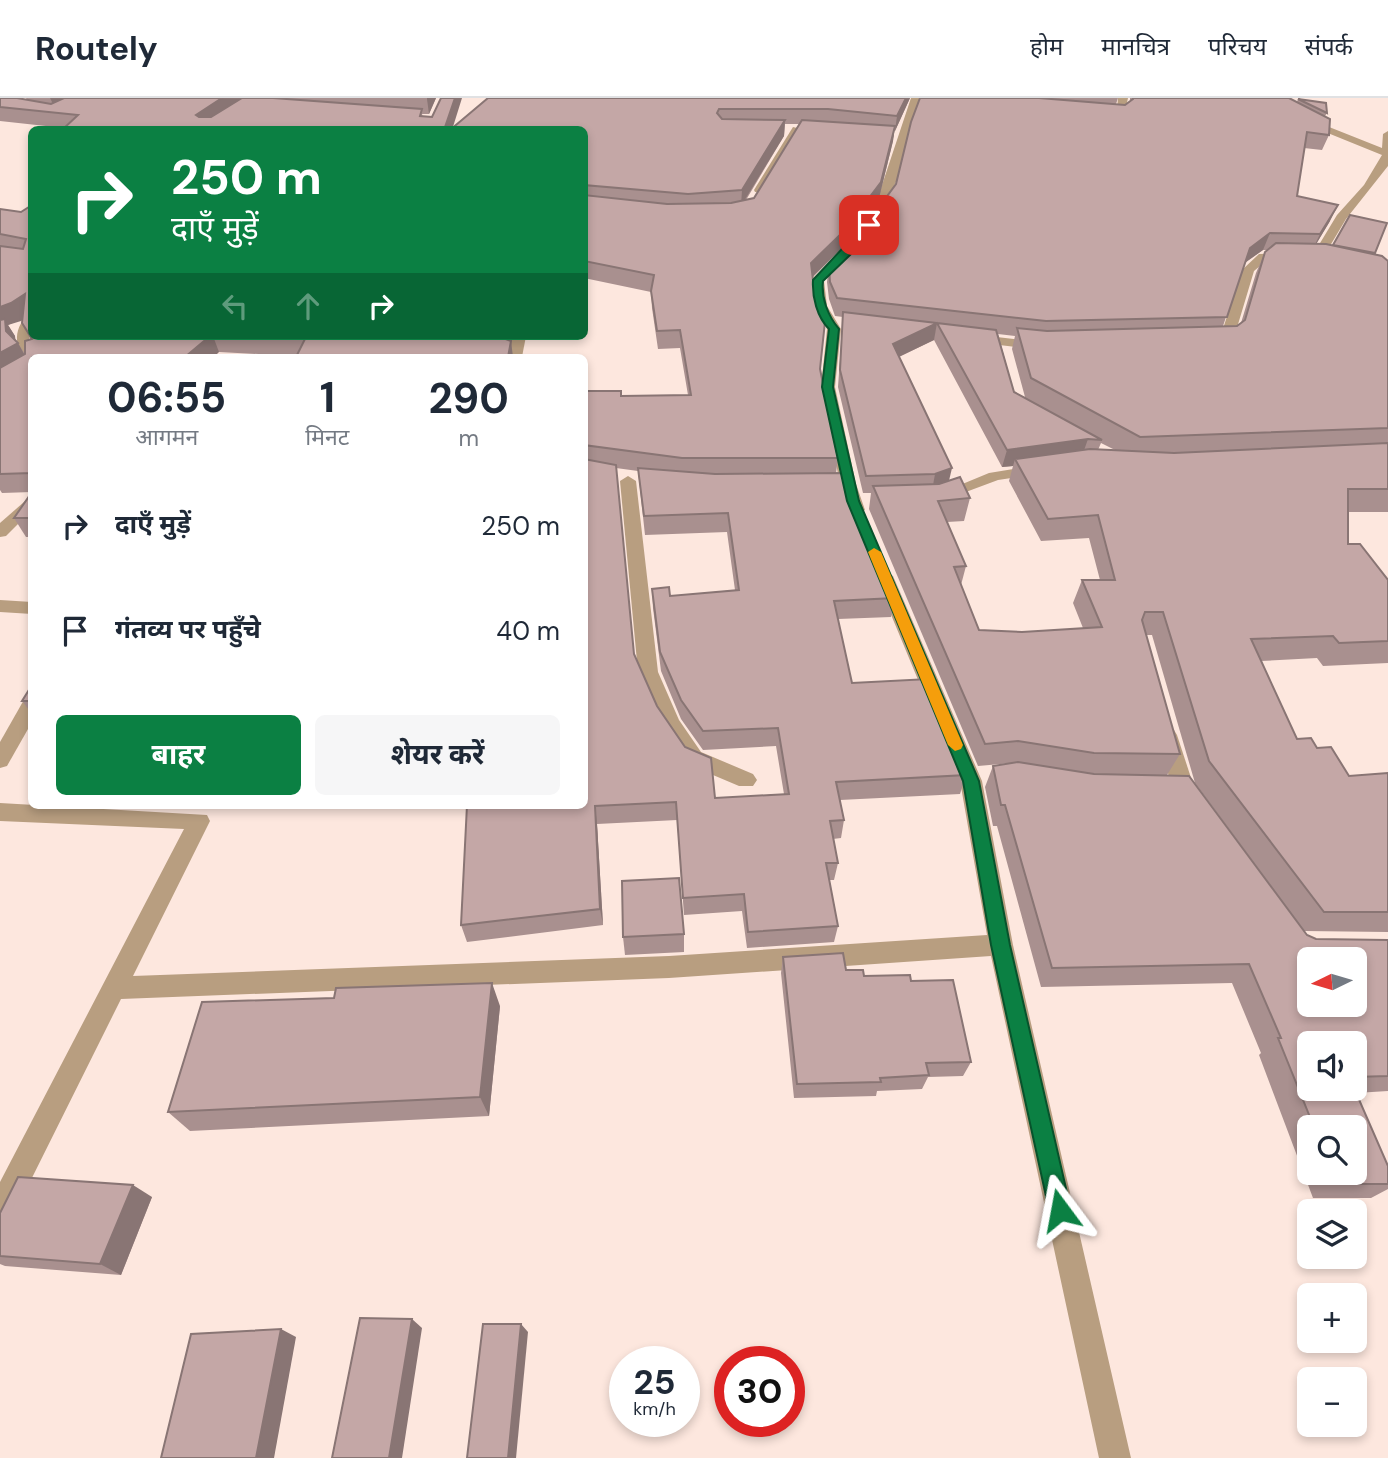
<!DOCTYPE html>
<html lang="hi">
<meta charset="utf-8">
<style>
body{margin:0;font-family:"DM Sans","Noto Sans Devanagari",sans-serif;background:#f6f6f7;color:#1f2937;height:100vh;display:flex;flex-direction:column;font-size:26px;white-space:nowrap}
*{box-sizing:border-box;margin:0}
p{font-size:23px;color:#747a83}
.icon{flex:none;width:38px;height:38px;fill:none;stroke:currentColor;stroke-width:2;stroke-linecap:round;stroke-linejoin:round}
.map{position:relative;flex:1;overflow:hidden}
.panel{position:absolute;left:28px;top:256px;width:560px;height:455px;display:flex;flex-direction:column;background:#fff;border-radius:10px;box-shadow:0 4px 10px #0003}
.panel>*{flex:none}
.hud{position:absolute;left:28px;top:28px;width:560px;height:214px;border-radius:10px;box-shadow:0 4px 10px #0003;background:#0b8043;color:#fff;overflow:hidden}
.needle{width:46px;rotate:265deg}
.controls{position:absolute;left:1297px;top:849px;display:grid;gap:14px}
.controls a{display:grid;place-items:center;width:70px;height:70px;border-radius:10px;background:#fff;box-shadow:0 4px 10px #0003;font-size:35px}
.speed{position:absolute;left:609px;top:1248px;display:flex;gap:14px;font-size:35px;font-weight:700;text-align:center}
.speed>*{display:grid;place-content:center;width:91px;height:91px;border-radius:50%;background:#fff;box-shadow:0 4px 10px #0003;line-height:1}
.speed small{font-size:18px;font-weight:400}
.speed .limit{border:10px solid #d22;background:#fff;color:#111}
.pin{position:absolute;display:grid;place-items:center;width:60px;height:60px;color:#fff;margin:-30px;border-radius:14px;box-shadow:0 4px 10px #0006}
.me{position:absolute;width:77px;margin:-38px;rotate:347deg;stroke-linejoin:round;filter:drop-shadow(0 0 5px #0008)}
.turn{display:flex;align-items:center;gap:24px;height:147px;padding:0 28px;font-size:32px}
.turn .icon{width:91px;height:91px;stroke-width:2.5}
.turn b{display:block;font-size:49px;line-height:60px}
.lanes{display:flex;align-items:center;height:66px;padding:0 28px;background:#0003;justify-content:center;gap:35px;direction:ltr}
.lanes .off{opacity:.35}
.eta{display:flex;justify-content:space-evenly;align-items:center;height:119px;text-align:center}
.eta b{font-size:42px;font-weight:700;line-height:49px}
.action{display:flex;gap:14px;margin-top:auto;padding:14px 28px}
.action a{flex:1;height:80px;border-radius:10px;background:#0b8043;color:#fff;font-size:28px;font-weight:700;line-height:80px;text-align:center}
.action a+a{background:#f6f6f7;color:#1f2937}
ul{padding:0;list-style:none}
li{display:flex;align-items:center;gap:21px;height:105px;padding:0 28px}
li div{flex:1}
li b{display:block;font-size:26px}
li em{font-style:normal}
header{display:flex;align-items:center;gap:42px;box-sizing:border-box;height:98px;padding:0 35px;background:#fff;border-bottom:2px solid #e0e1e3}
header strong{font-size:33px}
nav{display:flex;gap:38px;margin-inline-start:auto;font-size:24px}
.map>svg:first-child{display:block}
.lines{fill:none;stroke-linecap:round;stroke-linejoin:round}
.minor{fill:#b89e80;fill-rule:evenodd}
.wall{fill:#a9908f;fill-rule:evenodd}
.shaded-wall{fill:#897574}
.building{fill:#c4a7a6;stroke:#897574;stroke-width:2;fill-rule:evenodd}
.route{fill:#0b8043;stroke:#07532c;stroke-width:2}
.slow{fill:#f59e0b}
</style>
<header>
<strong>Routely</strong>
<nav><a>होम</a><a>मानचित्र</a><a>परिचय</a><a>संपर्क</a></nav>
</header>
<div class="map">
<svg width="1388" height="1360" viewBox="0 0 1388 1360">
<rect width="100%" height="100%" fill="#fde7de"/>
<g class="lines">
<g class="minor">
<polygon points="911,0 921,0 898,79 880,121 870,123"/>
<polygon points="1118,0 1128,0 1124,18 1100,17 1103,12 1117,13"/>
<polygon points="1261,0 1273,0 1314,23 1382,50 1383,36 1388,33 1388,68 1346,121 1321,163 1311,160 1337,117 1364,87 1382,57 1308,27"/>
<polygon points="793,29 801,31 763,94 755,94 754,92"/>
<polygon points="843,152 853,154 824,183 827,208 841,231 835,289 856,386 865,412 857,417 849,412 840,386 821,289 827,231 817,214 812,188 814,179"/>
<polygon points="1259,156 1291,155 1297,159 1291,163 1266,163 1254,173 1233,243 1226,247 1211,247 1211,241 1220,240 1242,172"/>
<path d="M 32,215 L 29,244 L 39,259 L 32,259 L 32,263 C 11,254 13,225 32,215 Z"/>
<polygon points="971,236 1040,244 1047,248 1040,252 966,243 966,237"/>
<polygon points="512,238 526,238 522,259 508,259"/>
<polygon points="1039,367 1047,372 1045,375 998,382 939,404 931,399 989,375"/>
<polygon points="628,378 636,383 658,574 679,622 701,654 753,676 757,682 753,688 739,688 687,666 660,625 638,574 620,383"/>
<polygon points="32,397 32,412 6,438 0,439 0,425"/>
<polygon points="884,472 893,478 982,683 1013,847 1131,1360 1099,1360 991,858 669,880 121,901 10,1124 0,1128 0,1084 184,731 0,723 0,705 207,717 210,723 133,878 669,858 987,837 960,683 875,478"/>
<polygon points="0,502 32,504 32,516 0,514"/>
<polygon points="32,598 32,624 7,668 0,670 0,644 25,600"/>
<polygon points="1167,629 1174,632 1177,637 1194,689 1190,695 1176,695 1172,689 1157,637 1160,632"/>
</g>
</g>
<g class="wall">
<path d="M 0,0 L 27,2 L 26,0 L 436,0 L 429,16 L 422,16 L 423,19 L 452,30 L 488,0 L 910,0 L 895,33 L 894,33 L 893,43 L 879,100 L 842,150 L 813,179 L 820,271 L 838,360 L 836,375 L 895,500 L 891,519 L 838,521 L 852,585 L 966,677 L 960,696 L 840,702 L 844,722 L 841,740 L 833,741 L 838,765 L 834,782 L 829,782 L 838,828 L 834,844 L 747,850 L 742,813 L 684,817 L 677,722 L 597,726 L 603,827 L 467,844 L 461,827 L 584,707 L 584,293 L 621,298 L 688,297 L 680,250 L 658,251 L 652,210 L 651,194 L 584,180 L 584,32 L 64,30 L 0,23 ZM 785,26 L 799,26 L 754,100 L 746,102 L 784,38 ZM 616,370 L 638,373 L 645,437 L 727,434 L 735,492 L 670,498 L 652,491 L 653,510 L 661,573 L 681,621 L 703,652 L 776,648 L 784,696 L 715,700 L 657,608 L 634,556 Z"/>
<path d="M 920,0 L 1118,0 L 1116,6 L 1125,7 L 1130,3 L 1130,0 L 1289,0 L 1297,4 L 1298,1 L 1327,15 L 1325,18 L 1329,37 L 1322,52 L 1304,50 L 1297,98 L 1330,123 L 1316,146 L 1332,148 L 1387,125 L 1375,156 L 1388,163 L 1388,414 L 1348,414 L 1348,446 L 1388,482 L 1388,565 L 1323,568 L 1317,560 L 1261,563 L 1297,641 L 1317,650 L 1349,678 L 1388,675 L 1388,834 L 1304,833 L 1195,685 L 1152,537 L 1146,537 L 1180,656 L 1167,677 L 1307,837 L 1316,841 L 1388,842 L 1388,993 L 1356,995 L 1388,1068 L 1388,1091 L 1371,1100 L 1313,1100 L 1259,957 L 1261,955 L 1232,885 L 1041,889 L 997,728 L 993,728 L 985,689 L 993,668 L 1012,665 L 978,668 L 869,411 L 871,395 L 863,395 L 838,289 L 843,219 L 835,218 L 829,201 L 827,184 L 829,167 L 856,140 L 896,86 ZM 1263,152 L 1267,152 L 1265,154 L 1256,175 L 1241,225 L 1237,228 L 1223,228 L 1244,165 ZM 998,236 L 1015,238 L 1012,251 L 1025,299 L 1014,294 ZM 934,242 L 1002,369 L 1013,368 L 1009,383 L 1041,443 L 1089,440 L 1100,482 L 1082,482 L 1073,505 L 1083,530 L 1022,534 L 979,532 L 961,487 L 966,468 L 947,424 L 964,423 L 970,400 L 949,383 L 899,259 ZM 1101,345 L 1115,352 L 1098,352 ZM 1309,945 L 1354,945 L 1354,990 ZM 1309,1029 L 1354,1029 L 1354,1074 L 1309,1074 Z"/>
<path d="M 32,107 L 32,238 L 509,238 L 508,243 L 296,258 L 219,254 L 32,259 L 32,394 L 2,395 L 0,392 L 0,111 L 21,114 ZM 22,221 L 22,225 L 31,242 L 25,256 L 18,245 L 15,242 L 15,238 L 8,227 Z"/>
<polygon points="32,394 32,439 26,439 14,420"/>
<polygon points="32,587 32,616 22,603"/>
<polygon points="684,836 684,854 625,857 623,839"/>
<polygon points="783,859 846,872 864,878 911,883 971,964 963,978 928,979 922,991 877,993 876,998 794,1000 781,875"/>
<polygon points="500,908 489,1018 190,1033 168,1014"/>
<polygon points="152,1099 121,1177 5,1168 0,1166 0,1115"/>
</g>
<g class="shaded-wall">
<polygon points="50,0 78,0 55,10"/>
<polygon points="222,0 247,0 201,32 196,17"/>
<polygon points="427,0 436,0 429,16 427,1"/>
<polygon points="455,0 462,0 452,32 444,32"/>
<polygon points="906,0 910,0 895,33 897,18"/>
<polygon points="785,22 784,38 741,108 742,92"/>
<polygon points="895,28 893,43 879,100 842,150 809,182 811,165"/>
<polygon points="1338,107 1330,123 1312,153 1320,136"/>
<polygon points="1270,135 1263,152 1242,167 1250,150"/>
<polygon points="25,196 32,215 21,223 8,227 15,238 16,246 18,245 28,263 0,279 0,209"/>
<polygon points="937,225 934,242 890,263 893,246"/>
<polygon points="210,238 213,238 219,254 214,259 185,259"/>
<polygon points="503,238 509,238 505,259 503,240"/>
<polygon points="511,243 513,259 508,259"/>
<polygon points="1088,341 1082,358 1015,361 1013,368 1002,369 1007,352"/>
<polygon points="952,370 948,387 932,393 935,376"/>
<polygon points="595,708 597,726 603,827 600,811"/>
<polygon points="492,885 500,908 489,1018 480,999"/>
<polygon points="133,1087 152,1099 121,1177 100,1166"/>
<polygon points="412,1221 422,1230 402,1360 389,1360"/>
<polygon points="521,1226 528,1234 516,1360 508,1360"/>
<polygon points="281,1231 296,1239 274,1360 256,1360"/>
</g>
<g class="building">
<polygon points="0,0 17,0 51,6 64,0 222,0 196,17 199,19 211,19 242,0 273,0 422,11 420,18 432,19 441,0 455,0 444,32 62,32 78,17 0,9"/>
<polygon points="488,0 906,0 897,18 828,11 719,11 717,15 722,21 785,22 742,92 688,96 584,87 584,32 450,32"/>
<polygon points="920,0 1039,0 1125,7 1133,1 1133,0 1289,0 1330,21 1329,37 1307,34 1297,98 1338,107 1320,136 1270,135 1250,150 1227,219 1046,223 837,200 830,184 829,167 856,140 896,86 911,24"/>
<polygon points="1298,1 1326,5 1327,15"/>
<polygon points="802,22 895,28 881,84 844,133 811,165 814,191 826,214 820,271 838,360 682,360 584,347 584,293 621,293 621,298 691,297 680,232 657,233 651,193 654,177 584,163 584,97 667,106 731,105 754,100"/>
<polygon points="32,107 32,238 210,238 185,259 32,259 32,375 0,376 0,270 25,256 25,243 32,241 22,225 25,196 11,205 0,209 0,148 23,151 26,141 0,136 0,111 21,114"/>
<polygon points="1350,117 1387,125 1375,155 1333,147"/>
<polygon points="1276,145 1326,146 1382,158 1388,163 1388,330 1140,339 1031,280 1017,230 1047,233 1237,228 1245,222 1265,154"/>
<polygon points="843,214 996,232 1014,294 1102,342 1088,341 1007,352 937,225 893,246 952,370 935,376 866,378 840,272"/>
<polygon points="5,221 6,233 18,245 0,255 0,222"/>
<polygon points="249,238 503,238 503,240 511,243 508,259 296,259 305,241"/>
<polygon points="1388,345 1388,391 1348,391 1348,446 1360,446 1388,482 1388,543 1339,545 1333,538 1251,541 1297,641 1311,640 1317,650 1331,649 1349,678 1388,675 1388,814 1324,814 1209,663 1163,514 1145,514 1142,522 1180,656 1094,655 1018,643 985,646 873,388 939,386 960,379 970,400 938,403 966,468 954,469 979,532 1022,534 1102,529 1082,482 1115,482 1098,417 1048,421 1015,361 1090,351 1174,355"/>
<polygon points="584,361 616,367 634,556 657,608 685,649 711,660 715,700 789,696 778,630 703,633 681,602 660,554 652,491 669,489 670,498 739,492 728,415 644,418 638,370 715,376 843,375 895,500 834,503 852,585 929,581 966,677 836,684 844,722 830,723 838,765 826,765 838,828 748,834 744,796 683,800 676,704 595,708 600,811 461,827 467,707 584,707"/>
<polygon points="32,394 32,420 14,420"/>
<polygon points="32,587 32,603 22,603"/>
<path d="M 1018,664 L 1094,676 L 1189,678 L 1307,837 L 1316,841 L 1388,842 L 1388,978 L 1354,979 L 1354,945 L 1309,945 L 1309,990 L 1354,990 L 1388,1068 L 1388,1086 L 1337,1086 L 1332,1074 L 1354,1074 L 1354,1029 L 1314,1029 L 1278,940 L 1281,940 L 1249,866 L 1052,870 L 1005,707 L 1001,707 L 993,668 ZM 1309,861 L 1354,861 L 1354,906 L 1309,906 Z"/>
<polygon points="679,780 684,836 623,839 622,783"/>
<polygon points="843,855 846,872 863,872 864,878 910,877 911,883 953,882 971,964 926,965 929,977 880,980 881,984 797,986 783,859"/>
<polygon points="492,885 480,999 168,1014 202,904 334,900 336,890"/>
<polygon points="18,1079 133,1087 100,1166 0,1158 0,1115"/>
<polygon points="360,1220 412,1221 389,1360 332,1360"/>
<polygon points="483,1226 521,1226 508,1360 467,1360"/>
<polygon points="281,1231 256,1360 161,1360 191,1236"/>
</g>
<path class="route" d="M 866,125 L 874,127 L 851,156 L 823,183 C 821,200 828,218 839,231 L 833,289 L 859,403 L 979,683 L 1010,847 L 1071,1112 L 1067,1120 L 1060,1123 L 1052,1120 L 1049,1112 L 991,847 L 963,683 L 847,403 L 822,289 L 829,231 C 817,219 812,199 813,182 Z"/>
<polygon class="slow" points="874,450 881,454 963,647 961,651 955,653 948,647 868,454"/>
</svg>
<div class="controls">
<a><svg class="needle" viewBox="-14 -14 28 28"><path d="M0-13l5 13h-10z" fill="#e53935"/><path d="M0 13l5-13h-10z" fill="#747a83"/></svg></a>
<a><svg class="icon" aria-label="sound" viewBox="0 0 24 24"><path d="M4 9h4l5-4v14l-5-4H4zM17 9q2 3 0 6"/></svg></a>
<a><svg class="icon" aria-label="search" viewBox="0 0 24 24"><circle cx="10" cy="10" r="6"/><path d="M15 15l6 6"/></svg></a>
<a><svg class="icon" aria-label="layers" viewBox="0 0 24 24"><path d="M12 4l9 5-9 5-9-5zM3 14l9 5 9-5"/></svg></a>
<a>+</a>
<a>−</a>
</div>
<div class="speed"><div>25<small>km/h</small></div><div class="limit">30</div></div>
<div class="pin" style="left:869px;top:127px;background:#d93025"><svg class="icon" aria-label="arrive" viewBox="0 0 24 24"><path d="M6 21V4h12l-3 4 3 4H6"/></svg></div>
<svg class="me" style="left:1060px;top:1112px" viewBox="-20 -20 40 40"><path d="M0-17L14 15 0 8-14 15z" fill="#0b8043" stroke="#fff" stroke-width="4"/></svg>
<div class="hud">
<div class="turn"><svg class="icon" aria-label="right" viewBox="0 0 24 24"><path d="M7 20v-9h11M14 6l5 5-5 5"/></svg><div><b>250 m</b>दाएँ मुड़ें</div></div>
<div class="lanes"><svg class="icon off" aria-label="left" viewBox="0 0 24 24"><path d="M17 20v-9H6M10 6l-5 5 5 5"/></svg><svg class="icon off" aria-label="ahead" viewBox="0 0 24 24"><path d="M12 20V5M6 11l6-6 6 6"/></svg><svg class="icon" aria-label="right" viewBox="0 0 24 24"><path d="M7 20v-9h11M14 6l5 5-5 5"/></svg></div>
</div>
<section class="panel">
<div class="eta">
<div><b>06:55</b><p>आगमन</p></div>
<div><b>1</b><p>मिनट</p></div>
<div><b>290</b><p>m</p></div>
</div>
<ul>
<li><svg class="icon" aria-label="right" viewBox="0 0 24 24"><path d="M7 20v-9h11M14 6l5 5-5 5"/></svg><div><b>दाएँ मुड़ें</b></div><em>250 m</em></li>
<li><svg class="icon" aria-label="arrive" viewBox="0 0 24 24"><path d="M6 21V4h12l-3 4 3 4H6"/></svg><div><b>गंतव्य पर पहुँचे</b></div><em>40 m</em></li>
</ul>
<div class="action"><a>बाहर</a><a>शेयर करें</a></div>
</section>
</div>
